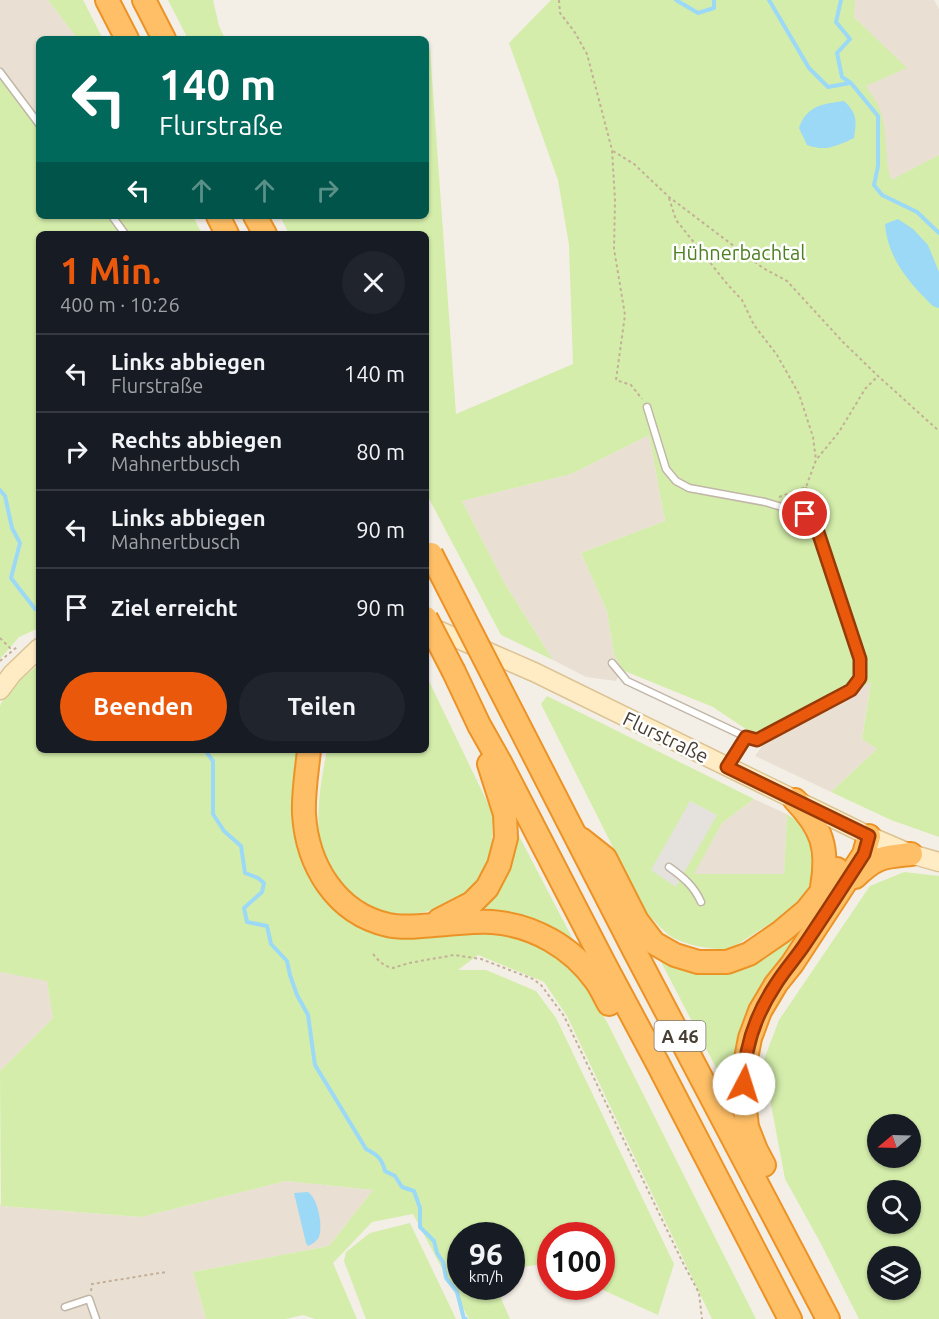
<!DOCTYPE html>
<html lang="de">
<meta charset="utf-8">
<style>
body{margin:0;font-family:Ubuntu,sans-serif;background:#20242c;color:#f1f3f6;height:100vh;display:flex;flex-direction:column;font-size:22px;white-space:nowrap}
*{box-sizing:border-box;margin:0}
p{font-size:20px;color:#9ea1a6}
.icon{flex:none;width:33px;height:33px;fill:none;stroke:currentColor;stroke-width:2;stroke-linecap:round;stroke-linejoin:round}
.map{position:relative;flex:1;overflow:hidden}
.drawer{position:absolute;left:36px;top:231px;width:393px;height:522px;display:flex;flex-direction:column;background:#171b24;border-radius:9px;box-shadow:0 2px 4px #0004}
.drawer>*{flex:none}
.hud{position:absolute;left:36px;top:36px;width:393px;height:183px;border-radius:9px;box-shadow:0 2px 4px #0004;background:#00695c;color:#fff;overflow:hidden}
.needle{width:39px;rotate:251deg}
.buttons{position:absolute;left:867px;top:1114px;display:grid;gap:12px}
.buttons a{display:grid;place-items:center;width:54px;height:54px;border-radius:50%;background:#171b24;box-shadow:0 2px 4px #0004;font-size:30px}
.speed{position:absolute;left:447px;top:1222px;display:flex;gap:12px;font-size:30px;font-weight:700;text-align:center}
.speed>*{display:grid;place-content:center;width:78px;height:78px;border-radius:50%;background:#171b24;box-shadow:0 2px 4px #0004;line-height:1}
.speed small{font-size:15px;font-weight:400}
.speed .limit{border:9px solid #d22;background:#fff;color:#111}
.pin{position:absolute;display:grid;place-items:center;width:51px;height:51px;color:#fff;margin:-26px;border:3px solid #fff;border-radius:50%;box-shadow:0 2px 6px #0007}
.me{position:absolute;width:66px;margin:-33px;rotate:5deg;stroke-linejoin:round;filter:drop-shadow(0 0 4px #0008)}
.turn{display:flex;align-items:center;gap:21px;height:126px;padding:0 24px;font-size:27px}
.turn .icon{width:78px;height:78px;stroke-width:2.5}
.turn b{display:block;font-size:42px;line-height:51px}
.lanes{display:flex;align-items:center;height:57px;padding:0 24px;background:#0003;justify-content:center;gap:30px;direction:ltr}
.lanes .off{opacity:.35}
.round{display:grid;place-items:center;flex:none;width:63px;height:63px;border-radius:32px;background:#20242c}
.summary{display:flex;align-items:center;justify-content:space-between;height:102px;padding:0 24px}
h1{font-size:36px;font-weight:700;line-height:45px;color:#ea580c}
.cta{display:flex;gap:12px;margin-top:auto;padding:12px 24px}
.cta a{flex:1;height:69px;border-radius:36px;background:#ea580c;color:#fff;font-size:24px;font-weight:700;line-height:69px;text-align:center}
.cta a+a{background:#20242c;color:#f1f3f6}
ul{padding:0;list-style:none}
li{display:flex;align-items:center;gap:18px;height:78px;padding:0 24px;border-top:2px solid #363941}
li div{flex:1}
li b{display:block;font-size:22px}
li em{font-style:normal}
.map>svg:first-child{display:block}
.residential{fill:#e9e0d3}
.green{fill:#d4edab;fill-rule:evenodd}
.parking{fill:#e5e2de}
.water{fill:#9cd9f7}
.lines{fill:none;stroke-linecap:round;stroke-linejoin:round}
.stream{stroke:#9cd9f7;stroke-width:4}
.service-casing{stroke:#c1b6a7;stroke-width:9}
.secondary-casing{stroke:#dcc393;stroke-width:21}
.motorway-casing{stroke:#ec9328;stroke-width:26}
.path{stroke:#c4b097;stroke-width:2;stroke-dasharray:3 3;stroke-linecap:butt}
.service{stroke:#fff;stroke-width:6}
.secondary{stroke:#ffecc5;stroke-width:18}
.motorway{stroke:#ffbf66;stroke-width:22}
.motorway-bridge-casing{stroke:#ec9328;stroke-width:26;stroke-linecap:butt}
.motorway-bridge{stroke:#ffbf66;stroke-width:22}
.route-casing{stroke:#983908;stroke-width:15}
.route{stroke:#ea580c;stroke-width:10}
.labels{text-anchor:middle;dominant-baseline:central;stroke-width:5;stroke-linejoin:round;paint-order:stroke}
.shield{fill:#fff;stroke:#7f7971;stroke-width:1.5}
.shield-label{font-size:18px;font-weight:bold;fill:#483f34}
.park-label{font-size:20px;fill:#4d7f22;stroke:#fff}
.street-label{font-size:20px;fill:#483f34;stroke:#fff}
</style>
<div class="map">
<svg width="939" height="1319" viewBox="0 0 939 1319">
<rect width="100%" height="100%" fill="#f4efe6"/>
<g class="residential">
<polygon points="0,0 48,0 78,39 39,39 39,142 0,87"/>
<polygon points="849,0 934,0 939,9 939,155 882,185 863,87 906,68 848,11"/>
<polygon points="649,435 665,521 581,553 607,611 614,654 622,670 616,681 586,677 553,660 505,584 462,501 571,474"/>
<polygon points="871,681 862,738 877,749 831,792 755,756 765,742"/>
<polygon points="754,799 787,814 784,874 693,874 722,823"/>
<polygon points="0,972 47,980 53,1018 0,1071"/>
<polygon points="286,1181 373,1190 329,1246 193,1272 206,1319 0,1319 0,1203 1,1206 141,1217"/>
</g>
<g class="green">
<polygon points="48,0 83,0 103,39 78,39"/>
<polygon points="168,0 213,0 219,26 225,39 188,39"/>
<path d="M 551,0 L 855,0 L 854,17 L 907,68 L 866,86 C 871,94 877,102 880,110 C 888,132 884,157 891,180 L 939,155 L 939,837 L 891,820 L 831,792 L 877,749 L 862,739 L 871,682 L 765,742 L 713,707 L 622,670 L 614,654 L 607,611 L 581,553 L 665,521 L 649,435 L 571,474 L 462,501 L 505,584 L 553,660 L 501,635 L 426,493 L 426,234 L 289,234 L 280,216 L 426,216 L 426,47 L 430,49 L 456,414 L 573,364 L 569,245 L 558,180 L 509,43 Z"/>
<polygon points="0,73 39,125 39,216 193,216 202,234 39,234 39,628 19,637 0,659"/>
<path d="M 39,664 L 39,750 L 302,750 L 321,893 L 340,914 L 360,925 L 391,937 L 410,938 L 467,932 L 512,935 L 538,942 L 574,969 L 607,1022 L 756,1319 L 712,1319 L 567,1016 L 544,982 L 478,955 L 458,970 L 486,970 L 536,991 L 556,1018 L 674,1264 L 658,1315 L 603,1290 L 611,1265 L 602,1265 L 602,1236 L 550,1236 L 550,1265 L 537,1265 L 512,1268 L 512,1236 L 460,1236 L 460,1287 L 496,1287 L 510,1319 L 469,1319 L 413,1214 L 372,1222 L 333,1263 L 357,1319 L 315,1319 L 303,1315 L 286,1319 L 206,1319 L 193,1272 L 329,1246 L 373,1190 L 286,1181 L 141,1217 L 1,1206 L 0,1071 L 53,1018 L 47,981 L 0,972 L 0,706 C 6,691 26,675 39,664 Z"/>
<path d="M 426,675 L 493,814 C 492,836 493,863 479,881 C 472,891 461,896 450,902 C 405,927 360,912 332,870 C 330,866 326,862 325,858 C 312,830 321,780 327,750 L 426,750 Z"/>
<path d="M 547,696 L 754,799 L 722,823 L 694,874 L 784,874 L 787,814 L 810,830 L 819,861 L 804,902 L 730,949 C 711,950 687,946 670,936 C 662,930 654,920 646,913 L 541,704 ZM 690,801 L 716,815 L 676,886 Z"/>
<polygon points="518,834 577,947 470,915 497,889 512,861"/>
<path d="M 904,872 L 939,876 L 939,1319 L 859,1319 L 820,1242 L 785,1179 L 763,1062 L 779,1020 L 870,886 ZM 878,1125 L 910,1125 L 910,1158 L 878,1158 ZM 878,1191 L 910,1191 L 910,1224 L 878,1224 ZM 878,1257 L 910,1257 L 910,1290 L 878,1290 Z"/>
<polygon points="805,927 766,983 740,1028 735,1104 659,958 696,970 752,967"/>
<polygon points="410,1223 456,1319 366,1319 344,1261 346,1252 370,1233"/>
</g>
<polygon class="parking" points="690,801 717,815 676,887 651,870"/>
<g class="water">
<path d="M 844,101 C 857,113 857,121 854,138 C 837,146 826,152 807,145 L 799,128 C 807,105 823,104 844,101 Z"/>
<path d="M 898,219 L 913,229 L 928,245 L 939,272 L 939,308 C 932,307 929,302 924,297 C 904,277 887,253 885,224 Z"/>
<path d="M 308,1192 C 318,1199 323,1225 319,1237 C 317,1241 313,1244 308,1246 L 306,1243 L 294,1193 Z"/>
</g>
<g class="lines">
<g class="stream">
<polyline points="676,0 698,13 714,8 714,0"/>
<polyline points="769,0 809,68 828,87 850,83"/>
<polyline points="841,0 836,22 850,39 837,53 842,77 851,83 878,116 878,166 874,185 882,195 917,212 939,233"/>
<polyline points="0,490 5,496 12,528 20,543 11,578 35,609"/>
<path d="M 205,750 L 213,761 L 213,814 L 224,831 L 241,846 L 245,873 L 258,878 L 264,883 L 262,892 L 244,908 L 247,922 L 267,926 L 271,944 L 287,961 L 290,975 L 297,995 L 308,1015 L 315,1065 L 366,1149 C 378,1155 382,1159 385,1171 L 395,1176 L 402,1187 L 414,1191 L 420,1208 L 420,1227 L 434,1241 L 437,1253 L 443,1262 L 446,1278 L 457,1292 L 464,1319 L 466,1319"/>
</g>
<defs>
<g id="service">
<polyline points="0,72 39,124"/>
<polyline points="112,216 125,234"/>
<polyline points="647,407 666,469 676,481 689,488 765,502 805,514 816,526 860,659 860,678 851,690 757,740 746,737 728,766"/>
<polyline points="612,663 627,681 746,737"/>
<path d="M 669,867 C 683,877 694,886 701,902"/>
<polyline points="65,1307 89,1299 96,1319"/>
</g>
<g id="secondary">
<polyline points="426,625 534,672 869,836 911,854 939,862"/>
<polyline points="0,690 12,674 39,648"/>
</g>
<g id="motorway">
<polyline points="107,0 127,39"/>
<polyline points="144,0 164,39"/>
<polyline points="218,216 227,234"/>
<polyline points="255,216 265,234"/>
<polyline points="454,672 479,725 501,764 606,967 659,1066 790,1319"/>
<polyline points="496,681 634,950 828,1319"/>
<path d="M 309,750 C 307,771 303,793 304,814 C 307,864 335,913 388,925 C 406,929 428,925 447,924 C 462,923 477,921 492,922 C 533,925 572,947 596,981 C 601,988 605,997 609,1004"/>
<path d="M 795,800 C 822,828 829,848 822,887"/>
<polyline points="581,839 605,858 637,921 654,943 675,955 698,962 727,962 749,954 781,932 806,911 822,891 837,869"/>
<path d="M 855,877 C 877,856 883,857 911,854"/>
<polyline points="439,920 472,903 487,888 499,865 506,838 505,814 489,764"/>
<polyline points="764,1165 756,1150 747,1127 744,1099 744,1069 750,1038 760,1011 776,984 792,964 864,854 869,836"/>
</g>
</defs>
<use href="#service" class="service-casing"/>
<use href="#secondary" class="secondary-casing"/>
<use href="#motorway" class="motorway-casing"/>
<g class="path">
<polyline points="559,0 560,13 574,31 587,54 612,150 615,200 614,249 625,315 616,380 631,385 642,399"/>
<polyline points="613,151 634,164 669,197 763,268 787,281 843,342 878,376 939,431"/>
<polyline points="669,198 676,220 728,285 742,300 754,325 777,355 799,394 813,437 816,460"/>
<polyline points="806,487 811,506"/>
<polyline points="779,497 806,487 816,460 839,432 865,389 878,376"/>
<polyline points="0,638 12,650"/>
<polyline points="0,661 17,647"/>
<polyline points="373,954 380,962 386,966 393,968 409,963 454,955 481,959 533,979 541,985 564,1016 682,1261 699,1293 702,1319"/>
<polyline points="91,1291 92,1284 166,1272"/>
</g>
<use href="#service" class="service"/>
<use href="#secondary" class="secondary"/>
<use href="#motorway" class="motorway"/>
<defs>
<g id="motorway-bridge">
<polyline points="431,554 496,681"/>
<polyline points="426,618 454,672"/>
</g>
</defs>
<use href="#motorway-bridge" class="motorway-bridge-casing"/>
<use href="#motorway-bridge" class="motorway-bridge"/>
</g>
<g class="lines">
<defs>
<path id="route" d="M 744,1084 C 744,1048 756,1014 776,984 C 784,971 794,960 803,947 C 824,916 844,885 864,854 L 869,836 L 727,767 L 746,737 L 757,740 L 851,690 L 860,678 L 860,659 L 816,526 L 805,514"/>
</defs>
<use href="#route" class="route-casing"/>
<use href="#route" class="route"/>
</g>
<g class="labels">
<rect class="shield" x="654.5" y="1021" width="51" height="30" rx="4.5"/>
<g class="shield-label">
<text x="680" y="1036">A 46</text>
</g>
<g class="park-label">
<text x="739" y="252">Hühnerbachtal</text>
</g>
<g class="street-label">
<text transform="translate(666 737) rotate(26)">Flurstraße</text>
</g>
</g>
</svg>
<div class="buttons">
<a><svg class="needle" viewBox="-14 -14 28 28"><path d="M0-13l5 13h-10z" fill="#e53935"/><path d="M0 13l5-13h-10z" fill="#9ea1a6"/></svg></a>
<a><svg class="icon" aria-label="search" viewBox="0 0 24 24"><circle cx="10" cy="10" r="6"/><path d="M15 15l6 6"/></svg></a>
<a><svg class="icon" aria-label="layers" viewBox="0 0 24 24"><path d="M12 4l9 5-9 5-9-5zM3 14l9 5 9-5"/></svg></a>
</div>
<div class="speed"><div>96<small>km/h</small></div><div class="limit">100</div></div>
<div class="pin" style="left:805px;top:514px;background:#d93025"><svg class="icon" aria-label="arrive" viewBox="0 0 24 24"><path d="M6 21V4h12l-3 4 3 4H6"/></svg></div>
<svg class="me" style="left:744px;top:1084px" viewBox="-20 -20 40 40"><circle r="19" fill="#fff"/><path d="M0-13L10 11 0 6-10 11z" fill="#ea580c"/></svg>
<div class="hud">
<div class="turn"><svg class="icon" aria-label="left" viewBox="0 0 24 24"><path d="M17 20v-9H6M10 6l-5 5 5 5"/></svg><div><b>140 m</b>Flurstraße</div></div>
<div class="lanes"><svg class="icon" aria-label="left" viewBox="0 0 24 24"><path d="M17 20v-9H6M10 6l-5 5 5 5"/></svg><svg class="icon off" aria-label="ahead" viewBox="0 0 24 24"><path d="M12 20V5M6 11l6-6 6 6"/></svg><svg class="icon off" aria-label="ahead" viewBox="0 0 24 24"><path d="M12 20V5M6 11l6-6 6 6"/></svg><svg class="icon off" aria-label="right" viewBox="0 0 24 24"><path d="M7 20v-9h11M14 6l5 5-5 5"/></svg></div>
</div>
<section class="drawer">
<div class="summary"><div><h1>1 Min.</h1><p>400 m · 10:26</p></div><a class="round"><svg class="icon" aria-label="close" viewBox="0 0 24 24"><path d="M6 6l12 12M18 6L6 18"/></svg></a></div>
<ul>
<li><svg class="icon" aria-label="left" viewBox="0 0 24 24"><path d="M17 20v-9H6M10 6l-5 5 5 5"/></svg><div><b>Links abbiegen</b><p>Flurstraße</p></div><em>140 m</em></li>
<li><svg class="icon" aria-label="right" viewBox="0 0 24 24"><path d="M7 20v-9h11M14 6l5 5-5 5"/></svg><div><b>Rechts abbiegen</b><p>Mahnertbusch</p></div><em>80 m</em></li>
<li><svg class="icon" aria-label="left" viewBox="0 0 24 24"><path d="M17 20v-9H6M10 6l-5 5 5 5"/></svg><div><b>Links abbiegen</b><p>Mahnertbusch</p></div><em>90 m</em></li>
<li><svg class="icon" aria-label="arrive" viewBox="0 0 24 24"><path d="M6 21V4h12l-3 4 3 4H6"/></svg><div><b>Ziel erreicht</b></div><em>90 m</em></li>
</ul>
<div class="cta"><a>Beenden</a><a>Teilen</a></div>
</section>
</div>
